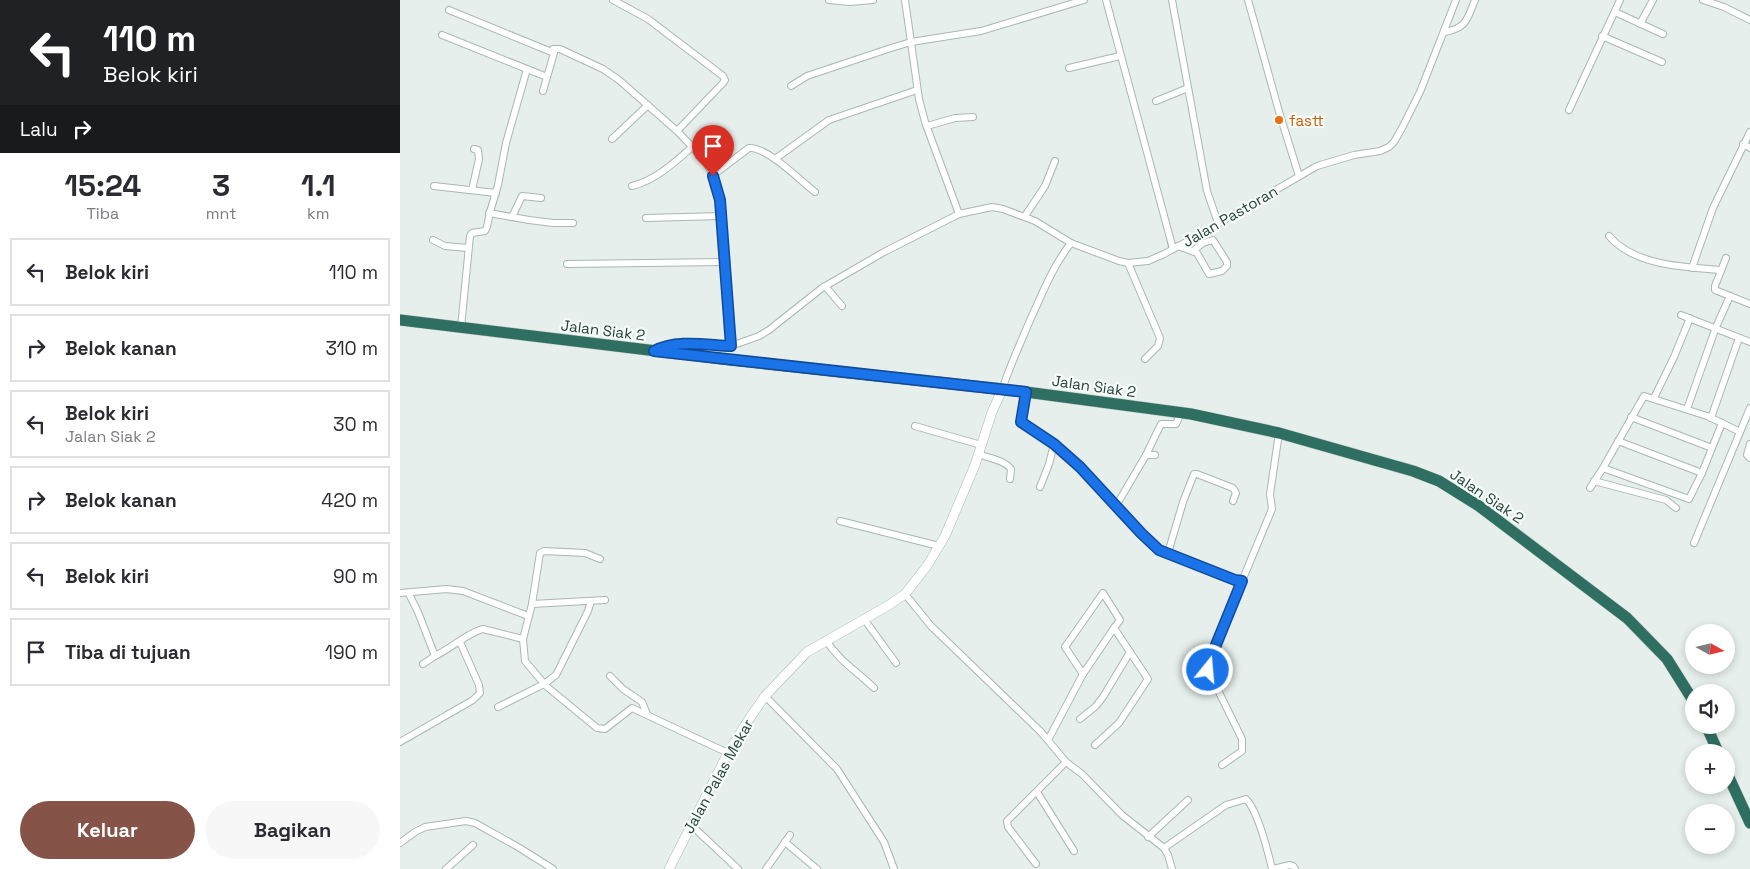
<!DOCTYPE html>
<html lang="id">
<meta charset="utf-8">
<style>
body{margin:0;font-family:"Space Grotesk",sans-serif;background:#f7f7f7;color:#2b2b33;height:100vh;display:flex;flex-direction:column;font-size:19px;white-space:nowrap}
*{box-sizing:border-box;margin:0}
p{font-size:16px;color:#7c7c81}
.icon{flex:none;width:28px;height:28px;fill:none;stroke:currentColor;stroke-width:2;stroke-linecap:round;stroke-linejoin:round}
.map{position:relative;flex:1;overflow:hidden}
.panel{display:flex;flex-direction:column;background:#fff;width:400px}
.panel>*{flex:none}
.guide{background:#202124;color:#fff;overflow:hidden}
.needle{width:32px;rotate:98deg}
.controls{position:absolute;left:1285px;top:624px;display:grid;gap:10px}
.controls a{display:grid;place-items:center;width:50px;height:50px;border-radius:50%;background:#fff;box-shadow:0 2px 8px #0003;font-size:25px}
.pin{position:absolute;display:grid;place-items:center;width:42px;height:42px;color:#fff;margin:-51px -21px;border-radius:50% 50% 50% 0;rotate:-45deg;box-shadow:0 0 5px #0007}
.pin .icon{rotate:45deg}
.me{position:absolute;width:55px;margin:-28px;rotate:17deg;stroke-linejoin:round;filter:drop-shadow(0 0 4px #0008)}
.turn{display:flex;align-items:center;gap:18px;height:105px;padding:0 20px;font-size:22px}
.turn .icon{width:65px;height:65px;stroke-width:2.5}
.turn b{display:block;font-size:35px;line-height:42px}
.then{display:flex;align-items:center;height:48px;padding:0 20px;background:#0003;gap:10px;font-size:19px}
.eta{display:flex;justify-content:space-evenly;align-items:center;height:85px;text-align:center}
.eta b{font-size:30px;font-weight:600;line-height:35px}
.button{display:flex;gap:10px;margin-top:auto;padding:10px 20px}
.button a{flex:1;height:58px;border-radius:30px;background:#855347;color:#fff;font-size:20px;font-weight:600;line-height:58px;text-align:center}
.button a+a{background:#f7f7f7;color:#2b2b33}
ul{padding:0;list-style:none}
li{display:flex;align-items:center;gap:15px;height:68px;margin:0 10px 8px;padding:0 10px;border:2px solid #e1e1e2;border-radius:0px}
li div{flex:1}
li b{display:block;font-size:19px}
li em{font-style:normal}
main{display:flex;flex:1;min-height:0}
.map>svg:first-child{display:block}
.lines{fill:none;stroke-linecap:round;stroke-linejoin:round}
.stream{stroke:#8ec9d4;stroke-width:2}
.street-casing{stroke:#a8b8b2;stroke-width:8}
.secondary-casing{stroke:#a4bbb3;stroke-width:10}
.highway-casing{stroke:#c2cac8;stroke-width:12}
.street{stroke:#fff;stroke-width:6}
.secondary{stroke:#fff;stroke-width:9}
.highway{stroke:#2f6f62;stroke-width:11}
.route-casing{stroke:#114b97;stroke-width:12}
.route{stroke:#1a73e8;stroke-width:9}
.food-dot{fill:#e8710a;stroke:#f7fbf9;stroke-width:2}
.labels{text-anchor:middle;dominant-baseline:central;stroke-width:4.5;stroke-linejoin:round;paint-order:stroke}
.food-label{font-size:15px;fill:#c56008;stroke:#f7fbf9;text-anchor:start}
.street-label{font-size:15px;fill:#24423a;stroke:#f7fbf9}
</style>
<main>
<section class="panel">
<div class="guide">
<div class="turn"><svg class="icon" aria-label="left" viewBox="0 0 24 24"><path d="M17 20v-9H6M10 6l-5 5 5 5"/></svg><div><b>110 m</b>Belok kiri</div></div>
<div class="then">Lalu<svg class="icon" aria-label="right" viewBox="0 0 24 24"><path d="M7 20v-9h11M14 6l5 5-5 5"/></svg></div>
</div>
<div class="eta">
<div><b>15:24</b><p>Tiba</p></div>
<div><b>3</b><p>mnt</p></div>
<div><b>1.1</b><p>km</p></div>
</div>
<ul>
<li><svg class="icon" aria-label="left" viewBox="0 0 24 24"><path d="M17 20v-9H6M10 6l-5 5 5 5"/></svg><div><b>Belok kiri</b></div><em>110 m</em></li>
<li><svg class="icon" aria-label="right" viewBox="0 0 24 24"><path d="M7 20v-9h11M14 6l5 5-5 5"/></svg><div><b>Belok kanan</b></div><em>310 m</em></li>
<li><svg class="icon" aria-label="left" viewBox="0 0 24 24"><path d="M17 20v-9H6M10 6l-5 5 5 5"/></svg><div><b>Belok kiri</b><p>Jalan Siak 2</p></div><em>30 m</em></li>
<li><svg class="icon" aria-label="right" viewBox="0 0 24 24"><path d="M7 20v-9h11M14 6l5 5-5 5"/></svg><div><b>Belok kanan</b></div><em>420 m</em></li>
<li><svg class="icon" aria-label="left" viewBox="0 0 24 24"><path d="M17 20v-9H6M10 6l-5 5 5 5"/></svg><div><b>Belok kiri</b></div><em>90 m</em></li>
<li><svg class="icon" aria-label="arrive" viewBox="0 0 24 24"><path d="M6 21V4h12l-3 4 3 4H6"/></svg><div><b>Tiba di tujuan</b></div><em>190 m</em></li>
</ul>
<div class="button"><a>Keluar</a><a>Bagikan</a></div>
</section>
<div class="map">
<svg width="1350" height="869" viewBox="0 0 1350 869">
<rect width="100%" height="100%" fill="#e6efeb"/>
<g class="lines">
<polyline class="stream" points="767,237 769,247"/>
<defs>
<g id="street">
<polyline points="213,0 248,19 323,76 325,80 323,83 277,131"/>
<polyline points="429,0 450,2 473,0"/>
<polyline points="505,0 519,99 525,122 559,214"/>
<polyline points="706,0 773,249"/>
<polyline points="772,0 807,191 818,223"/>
<polyline points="848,0 880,115 899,176"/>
<polyline points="1303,0 1324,7 1350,20"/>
<polyline points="49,10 154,53 143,91"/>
<polyline points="1215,12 1263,34"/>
<polyline points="1240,24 1253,0"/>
<path d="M 1045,32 C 1067,28 1067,19 1075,0"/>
<polyline points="42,35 147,77"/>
<polyline points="1202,36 1262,62"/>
<polyline points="151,51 153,49 160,49 203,69 219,80 277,131 305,160 313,175 320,200 331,346 359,336 369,330 422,288 484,252 559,214 592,207 603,209 635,221 671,243"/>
<polyline points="669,68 720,56"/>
<polyline points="391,86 407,76 491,48 511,42 581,31 684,0"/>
<polyline points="756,101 788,88"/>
<polyline points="1169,110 1220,0"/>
<polyline points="527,126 555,118 573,117"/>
<polyline points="212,139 248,105"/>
<polyline points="1343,144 1350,148"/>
<polyline points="375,159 429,120 517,90"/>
<path d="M 313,175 L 349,148 C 366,146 401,181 415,192"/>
<polyline points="34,186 96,193"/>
<path d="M 232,186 C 256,180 274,163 293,146"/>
<polyline points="72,190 79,159 78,150 74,149"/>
<polyline points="89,213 129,220 153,223 173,223"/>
<polyline points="625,216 645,186 655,161"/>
<polyline points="112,217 122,196 141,198"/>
<polyline points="246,218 322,216"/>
<path d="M 1209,236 C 1235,266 1284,267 1321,270"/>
<polyline points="33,240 45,246 68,248"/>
<polyline points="778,246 797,253 809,274 822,271 827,266 827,262 813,240 803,243 793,251"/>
<polyline points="1326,258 1315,286 1315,290 1350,304"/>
<polyline points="728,263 760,338 758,346 745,359"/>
<polyline points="167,264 324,262"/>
<polyline points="1292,268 1313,208 1350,132"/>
<polyline points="425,286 442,306"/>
<polyline points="1281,315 1350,342"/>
<polyline points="61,327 70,236 72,233 85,231 87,227 90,212 98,185 106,143 127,69"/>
<polyline points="258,350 276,344 331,346"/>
<path d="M 602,390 C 610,365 621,342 631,318 C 643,292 653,266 671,243 L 719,261 L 728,263 L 748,261 L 764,254 L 788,241 L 917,166 L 954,155 L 980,151 L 989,147 L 994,142 L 1002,128 L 1020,92 L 1056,0"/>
<polyline points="626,392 621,422 654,444 679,467 741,533 759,550 838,581 842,581 872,509 870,494 879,433"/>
<polyline points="1254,398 1274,357 1290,318"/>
<polyline points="1287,409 1316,327 1330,296"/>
<polyline points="1231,417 1312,448"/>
<polyline points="1311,418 1339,338"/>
<polyline points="1322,423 1340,432"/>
<polyline points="515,426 581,445"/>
<polyline points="1218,441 1302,473"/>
<polyline points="1350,444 1347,455 1350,458"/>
<path d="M 578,454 C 589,458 604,460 611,469 L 610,479"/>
<polyline points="746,455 761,424 776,424 781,413"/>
<polyline points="1194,481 1266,500 1276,508"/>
<polyline points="640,487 649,464 654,444"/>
<polyline points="1190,488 1203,468 1244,396 1307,416 1322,423 1302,473 1289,499 1203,468"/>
<polyline points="716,506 746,455 755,455"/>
<polyline points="440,521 539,546"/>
<polyline points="1294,543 1350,408"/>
<polyline points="768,553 783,502 794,474 797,474 833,488 836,493 833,501"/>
<polyline points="200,559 185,553 144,551 140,553 132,604 123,639 125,661 146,686 197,728 205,729 232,708 328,753"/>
<polyline points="0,593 47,589 63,591 128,616"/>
<path d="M 9,594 L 18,612 L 35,656 C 50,649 69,632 83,629 L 123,639"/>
<polyline points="505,594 531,626 641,732 666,762 682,774 722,815 764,848 768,855 772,869"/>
<polyline points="132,604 205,600"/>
<polyline points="464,619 496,663"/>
<path d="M 426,640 C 438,660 458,672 474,688"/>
<polyline points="23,664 35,656"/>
<polyline points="683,674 665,647 703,593 720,620 714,628"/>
<polyline points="210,676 223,689 242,702 247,714"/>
<polyline points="365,696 437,769 484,842 494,869"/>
<polyline points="98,707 144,684 156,675 188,611 191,601"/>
<polyline points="680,719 696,706 703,697 730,652"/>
<polyline points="648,740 683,674 714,628 748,679 719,723 695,745"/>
<polyline points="0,742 73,700 80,693 79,685 60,642"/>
<polyline points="822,765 842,751 842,739 810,674 808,667 842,581"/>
<polyline points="637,792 674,851"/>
<polyline points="291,825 338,869"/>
<polyline points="748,837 788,800"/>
<polyline points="385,842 417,869"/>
<polyline points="0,843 15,832 25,827 66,821 75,823 118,847 153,869"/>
<path d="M 764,848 L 826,805 L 846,799 C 858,811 868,852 872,869"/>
<polyline points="636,864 608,827 607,821 666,762"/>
<polyline points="46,869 73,845"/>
<polyline points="366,869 390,835"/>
<polyline points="873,869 890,865 893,866 895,869"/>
</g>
<polyline id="secondary" points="269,869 328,753 347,722 365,696 407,652 489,605 505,594 527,566 545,536 575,465 592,412 602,390"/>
<g id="highway">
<polyline points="0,320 331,360 626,392 791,414 879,433 1013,471 1039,481 1079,506 1227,618 1267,659 1294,702"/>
<polyline points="1306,725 1318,752"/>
<polyline points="1326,771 1350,823"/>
</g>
</defs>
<use href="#street" class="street-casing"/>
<use href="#secondary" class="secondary-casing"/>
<use href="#highway" class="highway-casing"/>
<use href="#street" class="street"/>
<use href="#secondary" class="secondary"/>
<use href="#highway" class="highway"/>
</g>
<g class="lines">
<defs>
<path id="route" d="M 313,176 L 320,200 L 331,346 C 306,345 277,339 254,351 L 626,392 L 621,422 L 654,444 L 680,467 L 741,533 L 759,550 L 835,580 L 842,581 L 809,662 L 808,670"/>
</defs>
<use href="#route" class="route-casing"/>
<use href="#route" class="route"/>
</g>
<circle class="food-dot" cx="879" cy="120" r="5"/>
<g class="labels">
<g class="food-label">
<text x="889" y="120">fastt</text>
</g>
<g class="street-label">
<text transform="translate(830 216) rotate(-30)">Jalan Pastoran</text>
<text transform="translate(203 330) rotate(7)">Jalan Siak 2</text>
<text transform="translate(694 386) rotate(8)">Jalan Siak 2</text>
<text transform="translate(1087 496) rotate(34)">Jalan Siak 2</text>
<text transform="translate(318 776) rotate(-61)">Jalan Palas Mekar</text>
</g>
</g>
</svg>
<div class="controls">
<a><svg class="needle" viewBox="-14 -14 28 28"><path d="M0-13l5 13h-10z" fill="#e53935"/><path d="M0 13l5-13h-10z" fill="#7c7c81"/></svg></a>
<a><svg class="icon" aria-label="sound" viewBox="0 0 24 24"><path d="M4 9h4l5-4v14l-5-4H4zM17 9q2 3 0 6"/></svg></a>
<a>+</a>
<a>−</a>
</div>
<div class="pin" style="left:313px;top:176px;background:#d93025"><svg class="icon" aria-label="arrive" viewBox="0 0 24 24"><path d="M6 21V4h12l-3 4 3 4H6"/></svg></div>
<svg class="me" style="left:808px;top:670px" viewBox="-20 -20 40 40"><circle r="17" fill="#1a73e8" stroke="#fff" stroke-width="3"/><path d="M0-11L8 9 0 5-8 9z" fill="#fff"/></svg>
</div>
</main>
